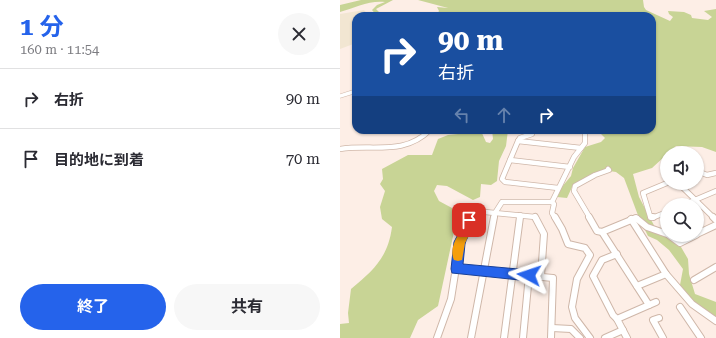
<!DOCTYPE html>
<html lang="ja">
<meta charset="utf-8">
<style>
body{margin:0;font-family:"Roboto Serif","Noto Sans JP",serif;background:#f7f7f7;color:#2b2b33;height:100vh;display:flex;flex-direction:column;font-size:15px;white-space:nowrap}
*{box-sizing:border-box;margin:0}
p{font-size:13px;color:#7c7c81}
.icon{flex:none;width:22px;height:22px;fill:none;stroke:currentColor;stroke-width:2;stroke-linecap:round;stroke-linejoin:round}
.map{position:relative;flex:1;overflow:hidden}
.side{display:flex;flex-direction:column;background:#fff;width:340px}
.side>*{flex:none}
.top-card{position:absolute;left:12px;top:12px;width:304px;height:122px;border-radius:12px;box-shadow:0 1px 3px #0004;background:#1a4fa0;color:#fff;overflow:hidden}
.tools{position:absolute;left:320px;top:146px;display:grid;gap:8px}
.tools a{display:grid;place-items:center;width:44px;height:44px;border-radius:50%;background:#fff;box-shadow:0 1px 3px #0004;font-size:20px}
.pin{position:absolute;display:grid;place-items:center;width:34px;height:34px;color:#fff;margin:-17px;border-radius:8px;box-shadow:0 2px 6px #0006}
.me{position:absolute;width:44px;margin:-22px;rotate:275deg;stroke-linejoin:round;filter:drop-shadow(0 0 3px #0008)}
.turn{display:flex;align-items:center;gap:14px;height:84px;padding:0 20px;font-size:18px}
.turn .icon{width:52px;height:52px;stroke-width:2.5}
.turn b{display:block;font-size:28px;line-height:34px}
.lanes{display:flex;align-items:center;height:38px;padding:0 20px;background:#0003;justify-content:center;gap:20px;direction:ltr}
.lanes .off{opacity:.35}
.round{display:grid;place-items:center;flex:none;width:42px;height:42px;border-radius:21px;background:#f7f7f7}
.headline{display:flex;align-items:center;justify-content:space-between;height:68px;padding:0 20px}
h1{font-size:24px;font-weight:700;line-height:30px;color:#2563eb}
.primary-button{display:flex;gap:8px;margin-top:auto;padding:8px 20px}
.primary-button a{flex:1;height:46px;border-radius:24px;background:#2563eb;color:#fff;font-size:16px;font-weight:700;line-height:46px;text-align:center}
.primary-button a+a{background:#f7f7f7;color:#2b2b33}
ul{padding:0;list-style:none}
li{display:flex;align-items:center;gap:12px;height:60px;padding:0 20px;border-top:1px solid #e1e1e2}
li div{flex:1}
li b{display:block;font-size:15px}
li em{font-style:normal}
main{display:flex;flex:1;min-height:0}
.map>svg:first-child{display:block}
.commercial{fill:#f2e6d2}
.green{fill:#c8d495}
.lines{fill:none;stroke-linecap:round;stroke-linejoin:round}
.minor-far2-casing{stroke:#cfb7a9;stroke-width:4.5}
.minor-far1-casing{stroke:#cfb7a9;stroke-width:6}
.minor-casing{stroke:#cfb7a9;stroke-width:8}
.minor-far2{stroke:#fff;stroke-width:3.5}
.minor-far1{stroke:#fff;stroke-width:4.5}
.minor{stroke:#fff;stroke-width:6}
.route{fill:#2563eb;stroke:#184099}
.slow{fill:#f59e0b}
</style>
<main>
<section class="side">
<div class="headline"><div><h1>1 分</h1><p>160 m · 11:54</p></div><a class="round"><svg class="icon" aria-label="close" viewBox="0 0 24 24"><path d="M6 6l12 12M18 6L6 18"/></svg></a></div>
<ul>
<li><svg class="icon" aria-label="right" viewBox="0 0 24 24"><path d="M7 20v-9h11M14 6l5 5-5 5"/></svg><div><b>右折</b></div><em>90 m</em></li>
<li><svg class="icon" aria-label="arrive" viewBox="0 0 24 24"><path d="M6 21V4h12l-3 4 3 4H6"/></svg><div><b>目的地に到着</b></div><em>70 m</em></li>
</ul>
<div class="primary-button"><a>終了</a><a>共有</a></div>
</section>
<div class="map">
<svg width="376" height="338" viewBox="0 0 376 338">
<rect width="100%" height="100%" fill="#fdeee6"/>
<polygon class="commercial" points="24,10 29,16 16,16 16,43 0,49 0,14"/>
<g class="green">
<path d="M 21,0 L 53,0 L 36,9 L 43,16 L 37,16 L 32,10 L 37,5 L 45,2 C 30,0 14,8 0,12 L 0,5 Z"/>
<path d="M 78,0 L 303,0 L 304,7 L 306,10 L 330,21 L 333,17 L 329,14 L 328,11 L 344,12 L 351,15 L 352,18 L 368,20 L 372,17 L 364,11 L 376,9 L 376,152 L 362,147 L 336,146 L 312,168 L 293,174 L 299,197 L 317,231 L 341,247 L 348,259 L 349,274 L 355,294 L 376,302 L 376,319 C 361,310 351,299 340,285 L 343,269 L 329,250 L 317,240 L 308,236 L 299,218 L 284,178 L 276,172 L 263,170 L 233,185 L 227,198 L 217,197 L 221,188 L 231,176 L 233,168 L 245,147 L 261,142 L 265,138 L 257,130 L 312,130 L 312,16 L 96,16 L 99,11 L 97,7 L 108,8 Z"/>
<path d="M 122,130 L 141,131 L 146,142 L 150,143 L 153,139 L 152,130 L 168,130 L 166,146 L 159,161 L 157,181 L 151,185 L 141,184 L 140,197 L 133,200 L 107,186 L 97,185 L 94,191 L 99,201 L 112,208 L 117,218 L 98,306 L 78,320 L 70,338 L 0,338 L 0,324 L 9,323 L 8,313 L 11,289 C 34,270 48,257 52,227 L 42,219 L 40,207 L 45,191 L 40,184 L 43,179 L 42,169 L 68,155 L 92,155 L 98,139 L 108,135 L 118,134 Z"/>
</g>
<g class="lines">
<defs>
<polyline id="minor-far2" points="0,96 16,91"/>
<g id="minor-far1">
<polyline points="193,130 192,134 180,138 178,141 162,179 165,182 218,188"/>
<polyline points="178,141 241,148"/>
<path d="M 0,149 C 33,144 64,156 90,130"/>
<polyline points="170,160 230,167"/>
<polyline points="357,171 367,175 376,173"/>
<polyline points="327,183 303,193 310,216 312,218 327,212"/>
<polyline points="338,183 374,218"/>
<polyline points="343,205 376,191"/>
<polyline points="130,218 135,211 195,217 196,218"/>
<polyline points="154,218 155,213 162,202 212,202"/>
<polyline points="180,218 180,215"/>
<polyline points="215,218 212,213 214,204 212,202 234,157 245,143 245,130"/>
<polyline points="250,218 234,191 235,186 255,175 269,170 268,169"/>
<polyline points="294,218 297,218"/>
</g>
<g id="minor">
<polyline points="195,217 204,234 201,276"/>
<polyline points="215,217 222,229 228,244 245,248 250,255 237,279 232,307 235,318 250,338"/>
<polyline points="249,217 257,231 262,232 309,305 277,319 287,338"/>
<polyline points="311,217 313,217"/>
<polyline points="373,217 376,220"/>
<polyline points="291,219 326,274 297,286"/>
<polyline points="262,232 296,218 307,227 327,234"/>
<polyline points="357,234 376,225"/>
<polyline points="329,235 340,243 356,235"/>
<polyline points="277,254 262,260 253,276 273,315 277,319"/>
<polyline points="116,269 213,278 211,338"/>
<polyline points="326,274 352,304 376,321"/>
<polyline points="354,280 376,267"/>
<polyline points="309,305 316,302"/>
<polyline points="340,307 361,338"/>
<polyline points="319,318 313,320 323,338"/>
<polyline points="212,328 231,329 240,338"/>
<polyline points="97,338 111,299 120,242 131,217"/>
<polyline points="131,338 154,217"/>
<polyline points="164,338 180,217"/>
<polyline points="183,338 189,275"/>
<polyline points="265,338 283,330"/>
</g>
</defs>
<use href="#minor-far2" class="minor-far2-casing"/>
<use href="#minor-far1" class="minor-far1-casing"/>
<use href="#minor" class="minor-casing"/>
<use href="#minor-far2" class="minor-far2"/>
<use href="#minor-far1" class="minor-far1"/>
<use href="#minor" class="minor"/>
</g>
<path class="route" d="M 129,216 L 133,217 C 137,227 127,235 125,244 C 124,251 124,257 123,264 L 189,270 L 193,271 L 195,275 L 193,279 L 189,281 L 112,273 L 111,269 L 114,242 L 122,227 L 125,217 Z"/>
<path class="slow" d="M 125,228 L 129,230 L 130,233 L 125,243 L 122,260 L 118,261 L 114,260 C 109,250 116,238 121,230 Z"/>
</svg>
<div class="tools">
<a><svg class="icon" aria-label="sound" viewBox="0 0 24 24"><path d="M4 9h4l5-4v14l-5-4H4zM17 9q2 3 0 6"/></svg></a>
<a><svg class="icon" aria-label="search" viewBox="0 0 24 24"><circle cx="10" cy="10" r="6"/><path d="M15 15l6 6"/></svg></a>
</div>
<div class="pin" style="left:129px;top:220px;background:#d93025"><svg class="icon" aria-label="arrive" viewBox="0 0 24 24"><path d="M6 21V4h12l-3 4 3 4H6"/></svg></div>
<svg class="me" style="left:189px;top:275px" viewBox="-20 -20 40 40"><path d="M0-17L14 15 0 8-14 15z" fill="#2563eb" stroke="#fff" stroke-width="4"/></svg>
<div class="top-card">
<div class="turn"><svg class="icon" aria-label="right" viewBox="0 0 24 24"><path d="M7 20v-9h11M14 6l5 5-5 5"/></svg><div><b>90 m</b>右折</div></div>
<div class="lanes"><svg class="icon off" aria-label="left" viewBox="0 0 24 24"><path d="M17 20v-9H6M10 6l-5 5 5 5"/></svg><svg class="icon off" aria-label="ahead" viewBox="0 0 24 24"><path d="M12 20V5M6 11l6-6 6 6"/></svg><svg class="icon" aria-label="right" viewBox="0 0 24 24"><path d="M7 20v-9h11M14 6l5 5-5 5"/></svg></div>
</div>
</div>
</main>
